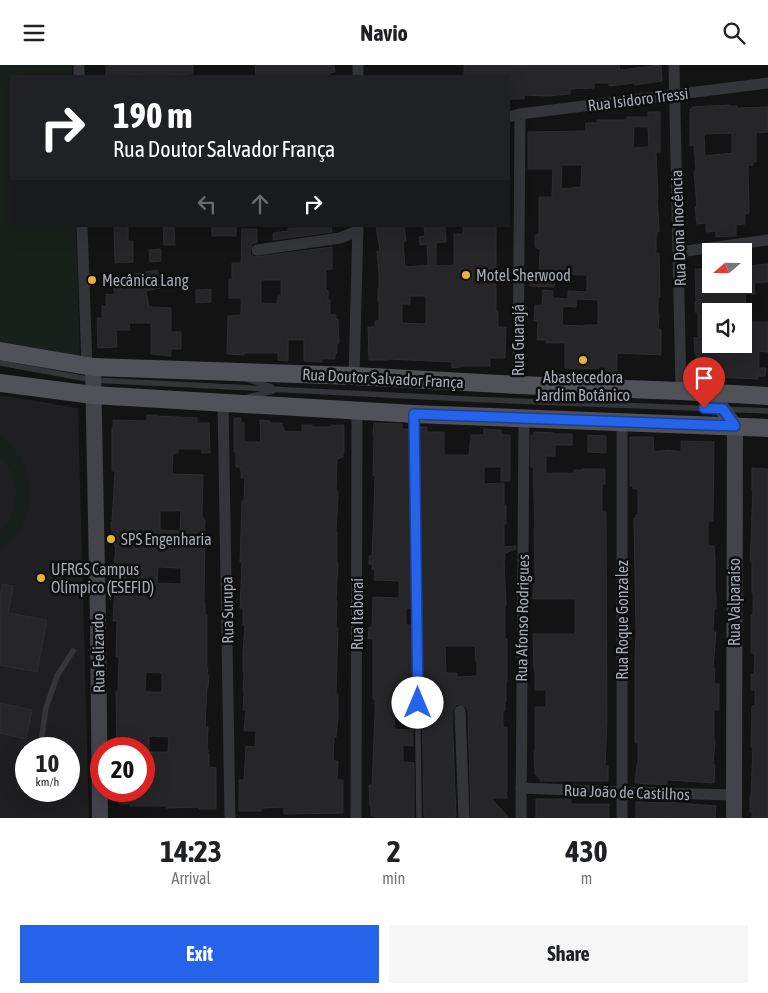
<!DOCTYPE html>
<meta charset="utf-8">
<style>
body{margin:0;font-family:"Asap Condensed",sans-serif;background:#f6f6f6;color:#202124;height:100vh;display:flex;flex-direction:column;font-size:19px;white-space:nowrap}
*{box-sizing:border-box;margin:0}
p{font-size:16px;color:#757577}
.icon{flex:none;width:28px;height:28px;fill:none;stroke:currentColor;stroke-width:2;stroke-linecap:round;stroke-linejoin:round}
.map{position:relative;height:753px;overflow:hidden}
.panel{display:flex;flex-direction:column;background:#fff;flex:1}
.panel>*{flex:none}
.banner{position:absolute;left:10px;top:10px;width:500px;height:152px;border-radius:0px;box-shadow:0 5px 20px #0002;background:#202124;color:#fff;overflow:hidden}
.needle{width:32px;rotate:250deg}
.tools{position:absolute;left:702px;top:178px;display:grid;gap:10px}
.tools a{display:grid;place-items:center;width:50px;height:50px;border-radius:0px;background:#fff;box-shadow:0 5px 20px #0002;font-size:25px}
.speed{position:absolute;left:15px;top:672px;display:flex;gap:10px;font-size:25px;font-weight:700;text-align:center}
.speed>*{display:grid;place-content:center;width:65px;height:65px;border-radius:50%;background:#fff;box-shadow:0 5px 20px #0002;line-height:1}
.speed small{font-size:12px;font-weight:400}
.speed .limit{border:8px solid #d22;background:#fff;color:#111}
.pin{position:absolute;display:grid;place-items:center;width:42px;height:42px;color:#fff;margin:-51px -21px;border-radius:50% 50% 50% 0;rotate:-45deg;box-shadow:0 0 5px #0007}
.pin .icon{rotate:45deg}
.me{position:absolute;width:55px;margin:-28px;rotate:0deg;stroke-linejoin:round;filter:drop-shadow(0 0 4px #0008)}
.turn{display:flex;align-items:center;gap:18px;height:105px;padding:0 20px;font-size:22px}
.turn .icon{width:65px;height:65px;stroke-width:2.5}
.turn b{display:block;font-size:35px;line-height:42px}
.lanes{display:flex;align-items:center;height:48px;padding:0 20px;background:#0003;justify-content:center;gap:25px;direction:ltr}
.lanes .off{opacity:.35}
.eta{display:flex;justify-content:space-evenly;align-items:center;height:85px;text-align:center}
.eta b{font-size:30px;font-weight:700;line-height:35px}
.cta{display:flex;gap:10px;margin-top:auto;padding:10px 20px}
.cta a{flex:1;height:58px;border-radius:0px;background:#2563eb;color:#fff;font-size:20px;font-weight:700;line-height:58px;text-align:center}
.cta a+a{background:#f6f6f6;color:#202124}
header{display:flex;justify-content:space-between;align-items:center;height:65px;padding:0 20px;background:#fff;font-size:22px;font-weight:700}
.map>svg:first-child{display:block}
.built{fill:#1f1f21;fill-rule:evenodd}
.green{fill:#191f1a}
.building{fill:#262628;stroke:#2d2d30;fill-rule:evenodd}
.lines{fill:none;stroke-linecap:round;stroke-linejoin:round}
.lane{stroke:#343539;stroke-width:5.5}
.street{stroke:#343539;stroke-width:11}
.secondary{stroke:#424449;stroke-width:16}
.primary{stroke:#505258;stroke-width:18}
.route-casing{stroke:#184099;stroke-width:12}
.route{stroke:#2563eb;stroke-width:9}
.poi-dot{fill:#e8b237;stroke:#0e0e0f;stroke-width:2}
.labels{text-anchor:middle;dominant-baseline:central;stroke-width:5;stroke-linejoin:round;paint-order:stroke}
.street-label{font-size:16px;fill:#a5a9b4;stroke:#0e0e0f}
.poi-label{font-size:16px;fill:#a5a9b4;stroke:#0e0e0f;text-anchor:start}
</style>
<header><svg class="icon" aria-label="menu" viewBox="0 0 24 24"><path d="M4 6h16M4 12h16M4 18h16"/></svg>Navio<svg class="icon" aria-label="search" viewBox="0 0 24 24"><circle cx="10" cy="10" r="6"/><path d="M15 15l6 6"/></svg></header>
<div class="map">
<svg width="768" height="753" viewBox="0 0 768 753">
<rect width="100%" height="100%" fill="#131314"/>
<path class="built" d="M 0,330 L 78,343 L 89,753 L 0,753 ZM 26,684 L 69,684 L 69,726 L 26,726 Z"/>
<g class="green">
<polygon points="0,0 72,0 72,11 11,11 11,161 76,161 80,294 0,277"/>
<path d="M 0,371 L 7,376 L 22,395 L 30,419 L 29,443 L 20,466 L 3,484 L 0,486 L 0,467 C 16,450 21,426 10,404 C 8,400 2,396 0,391 C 0,386 0,377 0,371 Z"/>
</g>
<g class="building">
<polygon points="106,0 193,0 193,9 172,10 172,11 142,11 142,10 106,11"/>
<polygon points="255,0 334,0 335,7 330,8 330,11 256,11"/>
<polygon points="464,0 619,0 620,5 661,0 662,16 634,20 634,18 609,21 609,18 594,18 594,23 570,24 570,29 548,31 524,30 524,34 509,34 509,11 464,11"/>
<path d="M 729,40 L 729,41 L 737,41 L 737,43 L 768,42 L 768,67 L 756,68 L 756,97 L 753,97 L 753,100 L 748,100 L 749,148 L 745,149 L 745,159 L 736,160 L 736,171 L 716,172 L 716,166 L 706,167 L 706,158 L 697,159 L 695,142 L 697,142 L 694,106 L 696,105 L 694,80 L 690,81 L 690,44 L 692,44 L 692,42 ZM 732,68 L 732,88 L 705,91 L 704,69 Z"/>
<path d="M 648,47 L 660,47 L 660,87 L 656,87 L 658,134 L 657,134 L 659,163 L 659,167 L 657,167 L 657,171 L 656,171 L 656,188 L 659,188 L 660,232 L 658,232 L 658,249 L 659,249 L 658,264 L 661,264 L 661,290 L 617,288 L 617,307 L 606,306 L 606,304 L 565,303 L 565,278 L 546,278 L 546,275 L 537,275 L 538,256 L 534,256 L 535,240 L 542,240 L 543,225 L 553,226 L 553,233 L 568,234 L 568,226 L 587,227 L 587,210 L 539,209 L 540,184 L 535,182 L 535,170 L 539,170 L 539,132 L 552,132 L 553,104 L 528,104 L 528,67 L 585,66 L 586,58 L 597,58 L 597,55 L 627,55 L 627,52 L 648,52 ZM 634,62 L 648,62 L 649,82 L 633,83 ZM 562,100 L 582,100 L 581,122 L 561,124 ZM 577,234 L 598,235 L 598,260 L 585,260 L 585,261 L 562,260 L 563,241 L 576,242 Z"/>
<polygon points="114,161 128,161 128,176 133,176 133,197 115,198"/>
<polygon points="163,161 174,161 175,180 164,180"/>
<rect x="212" y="161" width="24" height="10"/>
<polygon points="296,161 331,161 332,167 273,175 273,168 288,166 288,163 297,163"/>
<path d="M 376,161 L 404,161 L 406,176 L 403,177 L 405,202 L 428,200 L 427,179 L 420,180 L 419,172 L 425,171 L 424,161 L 445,161 L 446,177 L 436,178 L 436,201 L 454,200 L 454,169 L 463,169 L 463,161 L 496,161 L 496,246 L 498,246 L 498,262 L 506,262 L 505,293 L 490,293 L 490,301 L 460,301 L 460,302 L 452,303 L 452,297 L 388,294 L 388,295 L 369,295 L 368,262 L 375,262 L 375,256 L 379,256 L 379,236 L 378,236 L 378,223 L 379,223 L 379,210 L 377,186 L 380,186 ZM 410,231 L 426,231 L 426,259 L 402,258 L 402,239 L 410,239 Z"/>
<path d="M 242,164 L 257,164 L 257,177 L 252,179 L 250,186 L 251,189 L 255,192 L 332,182 L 332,204 L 326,205 L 326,226 L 328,225 L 328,235 L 330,235 L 330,249 L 336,250 L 336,254 L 338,254 L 339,278 L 337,278 L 337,287 L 336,289 L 335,289 L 335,294 L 322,294 L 322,297 L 304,296 L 304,275 L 288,275 L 288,296 L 278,295 L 278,288 L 244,288 L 244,290 L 227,289 L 228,251 L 241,250 L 241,233 L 229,233 L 229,214 L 232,214 L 232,198 L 241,198 ZM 261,215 L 281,215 L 281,231 L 278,231 L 277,239 L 261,238 Z"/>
<polygon points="161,184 161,196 150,197 149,185"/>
<polygon points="768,199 768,217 754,218 755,229 745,229 746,246 711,246 711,284 713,284 713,289 733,289 733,279 744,279 744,257 768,257 768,287 759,286 759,303 766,303 765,311 758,311 758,314 713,312 713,293 697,293 697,291 695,289 694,272 698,273 698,247 695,247 695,237 696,237 695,204 711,204 711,219 744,219 745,216 744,201"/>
<polygon points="157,205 160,223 146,226 149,242 171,243 171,267 181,267 181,284 171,284 171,291 151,289 151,258 129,258 130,265 116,265 117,282 98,283 97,253 102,253 102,241 106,241 106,229 115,230 112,213"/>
<polygon points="530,214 555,215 554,222 530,221"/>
<polygon points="211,224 211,237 196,238 196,225"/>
<path d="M 147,350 L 157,350 L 157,351 L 197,353 L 197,358 L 209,358 L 210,388 L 202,388 L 202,384 L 178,384 L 178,388 L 173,388 L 172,409 L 203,410 L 202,450 L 205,456 L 204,463 L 205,463 L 204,538 L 205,538 L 205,550 L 207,550 L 207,603 L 208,603 L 207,610 L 209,610 L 208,623 L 207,622 L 205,662 L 208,662 L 207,685 L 208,685 L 208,689 L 209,689 L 209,702 L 216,703 L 216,744 L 199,744 L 199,742 L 166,743 L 166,741 L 130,741 L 130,739 L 119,739 L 118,726 L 144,726 L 144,687 L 168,687 L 169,672 L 149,671 L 149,684 L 117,684 L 116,626 L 118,626 L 119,592 L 116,592 L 117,556 L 113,556 L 115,522 L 110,523 L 110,501 L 114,501 L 116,481 L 114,481 L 114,466 L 111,466 L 111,457 L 112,457 L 115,406 L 112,406 L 112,363 L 113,363 L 113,355 L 147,356 ZM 160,446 L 181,446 L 180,466 L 160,465 ZM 158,502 L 181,503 L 181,519 L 157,518 ZM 146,607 L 162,608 L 162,627 L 145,627 Z"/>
<polygon points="234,353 241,353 241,358 244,358 244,377 261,377 260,355 270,356 270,358 282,358 282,362 284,362 284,366 302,367 302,360 312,360 312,362 331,362 331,360 344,360 344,388 343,388 343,392 337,394 336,426 338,426 338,432 336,467 337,467 337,498 338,498 336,536 337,536 336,563 338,563 336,629 338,629 338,652 336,672 334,672 333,696 338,696 337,715 343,715 343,748 284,749 284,742 261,743 261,746 239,746 239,715 244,715 246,681 255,682 256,666 244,666 246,645 243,645 244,626 243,626 244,607 243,607 243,588 245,560 243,560 243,543 240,543 242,497 240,497 242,436 244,436 245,413 241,413 241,405 240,405 240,402 236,402 236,387 234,387"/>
<path d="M 374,358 L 402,359 L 402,364 L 409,364 L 412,543 L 406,543 L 406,560 L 412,560 L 413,681 L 403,680 L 403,697 L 414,698 L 414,753 L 402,753 L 402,752 L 374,752 L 374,751 L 371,751 L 371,741 L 370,741 L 369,720 L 372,720 L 375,648 L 375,634 L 373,634 L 373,574 L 368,574 L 369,562 L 372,562 L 373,532 L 399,533 L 399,516 L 374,515 L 375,505 L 372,504 L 373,499 L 369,499 L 369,491 L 372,491 L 374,446 L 375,411 L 373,410 L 374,370 L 373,370 ZM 395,649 L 410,650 L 410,665 L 394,664 Z"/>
<path d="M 419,362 L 427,362 L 427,367 L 444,367 L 444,390 L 469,390 L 471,370 L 484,370 L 484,364 L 501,365 L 501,370 L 510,370 L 510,416 L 501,416 L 501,402 L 484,402 L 484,419 L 504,418 L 504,440 L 506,440 L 506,459 L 504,459 L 504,482 L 516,481 L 516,484 L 505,488 L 505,495 L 504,495 L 506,540 L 505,540 L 505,574 L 507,574 L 507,616 L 506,616 L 506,637 L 505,637 L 505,646 L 503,646 L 503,662 L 507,662 L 507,727 L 506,727 L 507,733 L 491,733 L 509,753 L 471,753 L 468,646 L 466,642 L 460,639 L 456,640 L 452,646 L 456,753 L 424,753 L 421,560 L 423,560 L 422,544 L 421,544 ZM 445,581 L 475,581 L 476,596 L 477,596 L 477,611 L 457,612 L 457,608 L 446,608 Z"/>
<polygon points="534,367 555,368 555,369 572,369 572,380 555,380 555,391 546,391 546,408 574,408 574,405 582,405 582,404 605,404 605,419 602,419 602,447 606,447 607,656 605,701 608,701 608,716 540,716 540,712 537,712 537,710 535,710 534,686 535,686 535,642 546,642 546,625 535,625 535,606 534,606 533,569 575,569 575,534 533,534 533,519 535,519 534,463 535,463 533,402 531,402 531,370 534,370"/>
<polygon points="588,370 606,371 606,388 588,387"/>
<polygon points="630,372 653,372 654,387 669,385 681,387 681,376 714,377 713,456 708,456 708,481 714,481 715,495 715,528 716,528 716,544 714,544 713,567 716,567 713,604 715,604 714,619 719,619 719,645 714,645 714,676 715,676 713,700 715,700 714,718 667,715 667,720 635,718 637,699 638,699 638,678 635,678 635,593 636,570 634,453 636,453 636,450 638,450 638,424 633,424 633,421 630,421"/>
<polygon points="752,403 768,404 768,753 752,753 752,747 750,747 750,731 751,731 753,682 751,682 752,641 755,641 755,625 751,625 751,609 754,609 755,588 751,588 751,550 753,550 753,528 752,528 752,497 750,497 753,425 752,425"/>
<polygon points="2,519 13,521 8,548 47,555 37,607 0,600 0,532"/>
<polygon points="0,638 32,645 26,674 0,668"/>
<polygon points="536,734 571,734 571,739 609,739 609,753 536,753"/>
<polygon points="636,737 667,738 667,737 716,741 715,753 673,753 673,752 636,753"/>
</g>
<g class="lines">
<g class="lane">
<polyline points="0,298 93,315 467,334 768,346"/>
<polyline points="247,314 272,322"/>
<polyline points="248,332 273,326"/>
<polyline points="576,337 603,330"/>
<polyline points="414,350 419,753"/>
<polyline points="40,684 46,643 57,611 73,586"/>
<polyline points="69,708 75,709"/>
</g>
<g class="street">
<polyline points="79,0 79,11"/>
<polyline points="358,0 358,11"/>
<polyline points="674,0 681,326"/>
<polyline points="509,52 520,49 768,18"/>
<polyline points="82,161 87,301"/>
<polyline points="257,185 340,173 358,166"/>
<polyline points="679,187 768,175"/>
<polyline points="354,311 358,161"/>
<polyline points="518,320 520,49"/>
<polyline points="223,337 230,753"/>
<polyline points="622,357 622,753"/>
<polyline points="460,646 464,753"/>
<polyline points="521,723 622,727 734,730"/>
<polyline points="356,753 357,345"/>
<polyline points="521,753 524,353"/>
</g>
<g class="secondary">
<polyline points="93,302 98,557 100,753"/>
<polyline points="710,328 735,361 734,753"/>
</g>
<g class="primary">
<polyline points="0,286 93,302 354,311 518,320 681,326 768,331"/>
<polyline points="0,318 93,330 414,349 768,363"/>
</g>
</g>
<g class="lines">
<defs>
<polyline id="route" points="418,638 414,349 735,361 723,344 704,343"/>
</defs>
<use href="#route" class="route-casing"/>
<use href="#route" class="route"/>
</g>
<g class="poi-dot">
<circle cx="466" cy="210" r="5"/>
<circle cx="92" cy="215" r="5"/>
<circle cx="583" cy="295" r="5"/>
<circle cx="111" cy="474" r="5"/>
<circle cx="41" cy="513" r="5"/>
</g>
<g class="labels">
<g class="street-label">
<text transform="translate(638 34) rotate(-7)">Rua Isidoro Tressi</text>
<text transform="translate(678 163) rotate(-92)">Rua Dona Inocência</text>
<text transform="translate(518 275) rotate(-90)">Rua Guarajá</text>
<text transform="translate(383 313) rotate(3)">Rua Doutor Salvador França</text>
<text transform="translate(734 537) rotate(-90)">Rua Valparaíso</text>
<text transform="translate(227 545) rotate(-91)">Rua Surupa</text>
<text transform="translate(357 549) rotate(-90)">Rua Itaboraí</text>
<text transform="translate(522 553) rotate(-89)">Rua Afonso Rodrigues</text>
<text transform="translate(622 555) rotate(-90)">Rua Roque Gonzalez</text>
<text transform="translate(98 588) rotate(-91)">Rua Felizardo</text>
<text transform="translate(627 727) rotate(2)">Rua João de Castilhos</text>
</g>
<g class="poi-label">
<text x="476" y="210">Motel Sherwood</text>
<text x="102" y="215">Mecânica Lang</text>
<text x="583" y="312" text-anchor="middle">Abastecedora<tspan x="583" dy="18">Jardim Botânico</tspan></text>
<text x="121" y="474">SPS Engenharia</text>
<text x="51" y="504">UFRGS Campus<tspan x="51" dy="18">Olímpico (ESEFID)</tspan></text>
</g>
</g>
</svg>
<div class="tools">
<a><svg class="needle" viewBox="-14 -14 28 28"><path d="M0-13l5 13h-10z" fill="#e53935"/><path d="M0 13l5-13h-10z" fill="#757577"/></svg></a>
<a><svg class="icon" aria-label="sound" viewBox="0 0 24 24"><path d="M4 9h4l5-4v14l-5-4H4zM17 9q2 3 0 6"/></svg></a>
</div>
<div class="speed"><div>10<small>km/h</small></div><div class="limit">20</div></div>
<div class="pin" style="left:704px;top:343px;background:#d93025"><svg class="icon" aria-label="arrive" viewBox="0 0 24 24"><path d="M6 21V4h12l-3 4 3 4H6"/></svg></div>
<svg class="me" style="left:418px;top:638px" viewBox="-20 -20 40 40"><circle r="19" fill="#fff"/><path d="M0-13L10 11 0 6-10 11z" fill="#2563eb"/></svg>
<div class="banner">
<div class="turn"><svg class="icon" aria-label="right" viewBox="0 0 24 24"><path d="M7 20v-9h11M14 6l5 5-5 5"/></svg><div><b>190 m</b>Rua Doutor Salvador França</div></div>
<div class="lanes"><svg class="icon off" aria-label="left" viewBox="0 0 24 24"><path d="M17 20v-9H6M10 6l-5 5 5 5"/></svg><svg class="icon off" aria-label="ahead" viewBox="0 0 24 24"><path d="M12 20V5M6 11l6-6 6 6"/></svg><svg class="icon" aria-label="right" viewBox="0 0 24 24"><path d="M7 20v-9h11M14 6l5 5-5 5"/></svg></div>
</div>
</div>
<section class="panel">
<div class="eta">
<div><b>14:23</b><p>Arrival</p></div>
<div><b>2</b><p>min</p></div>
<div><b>430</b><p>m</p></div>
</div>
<div class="cta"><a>Exit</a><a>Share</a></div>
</section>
